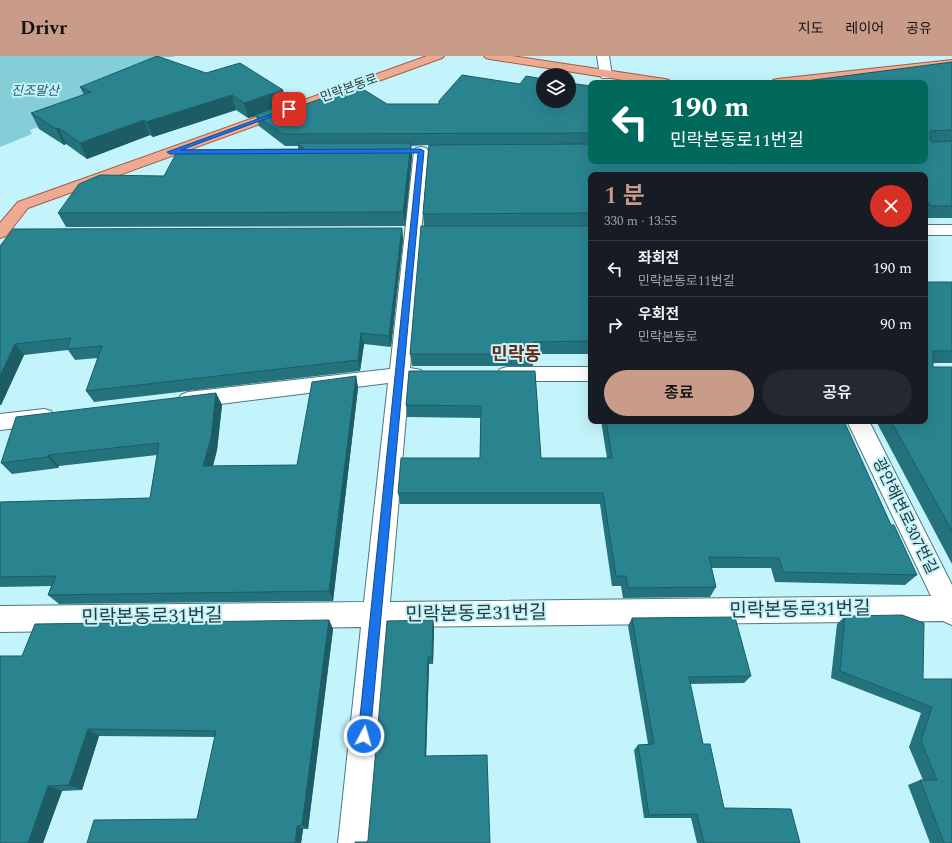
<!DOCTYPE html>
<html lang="ko">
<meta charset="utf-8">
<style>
body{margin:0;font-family:Spectral,"Noto Sans KR",serif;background:#242831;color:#f1f3f6;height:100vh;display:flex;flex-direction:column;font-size:15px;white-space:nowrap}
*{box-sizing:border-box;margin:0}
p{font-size:13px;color:#9ea1a6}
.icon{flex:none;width:22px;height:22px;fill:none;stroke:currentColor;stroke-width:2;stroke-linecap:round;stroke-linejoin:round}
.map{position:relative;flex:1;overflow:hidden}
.sheet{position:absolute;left:588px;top:116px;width:340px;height:252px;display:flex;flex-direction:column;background:#171b24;border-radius:8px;box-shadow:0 4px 16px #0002}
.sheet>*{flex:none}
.top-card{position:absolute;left:588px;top:24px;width:340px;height:84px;border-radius:8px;box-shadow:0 4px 16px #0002;background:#00695c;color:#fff;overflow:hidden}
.tools{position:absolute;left:536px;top:12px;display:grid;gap:8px}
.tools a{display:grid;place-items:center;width:40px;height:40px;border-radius:50%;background:#171b24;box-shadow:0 4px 16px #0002;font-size:20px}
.pin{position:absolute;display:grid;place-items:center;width:34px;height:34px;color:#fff;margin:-17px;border-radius:8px;box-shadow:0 2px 6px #0006}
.me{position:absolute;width:44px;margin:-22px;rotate:6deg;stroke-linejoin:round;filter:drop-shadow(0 0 3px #0008)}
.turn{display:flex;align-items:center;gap:14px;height:84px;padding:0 16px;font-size:18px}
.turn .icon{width:52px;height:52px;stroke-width:2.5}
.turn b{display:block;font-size:28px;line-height:34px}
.round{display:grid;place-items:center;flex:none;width:42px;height:42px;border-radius:21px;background:#242831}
.headline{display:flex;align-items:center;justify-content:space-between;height:68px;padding:0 16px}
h1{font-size:24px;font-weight:600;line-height:30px;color:#c89c89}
.cta{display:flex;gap:8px;margin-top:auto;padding:8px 16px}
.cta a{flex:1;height:46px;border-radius:24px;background:#c89c89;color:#111;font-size:16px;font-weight:600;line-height:46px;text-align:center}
.cta a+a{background:#242831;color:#f1f3f6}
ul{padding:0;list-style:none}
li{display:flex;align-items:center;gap:12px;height:56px;padding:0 16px;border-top:1px solid #363941}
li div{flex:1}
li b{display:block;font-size:15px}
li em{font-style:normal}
header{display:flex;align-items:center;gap:24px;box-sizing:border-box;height:56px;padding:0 20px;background:#c89c89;color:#111}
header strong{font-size:19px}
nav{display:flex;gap:22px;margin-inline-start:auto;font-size:14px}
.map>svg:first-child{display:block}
.green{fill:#85ced8}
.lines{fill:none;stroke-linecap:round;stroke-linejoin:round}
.minor-casing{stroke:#4c787e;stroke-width:2}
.major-casing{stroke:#a15e45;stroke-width:2}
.minor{fill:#fff;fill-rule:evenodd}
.major{fill:#eeaa92;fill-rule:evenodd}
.wall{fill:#24727c}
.shaded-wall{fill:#1d5c65}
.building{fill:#2a8490;stroke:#1d5c65}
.route{fill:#1a73e8;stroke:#114b97}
.labels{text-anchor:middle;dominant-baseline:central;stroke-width:4;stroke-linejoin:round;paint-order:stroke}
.far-street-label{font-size:13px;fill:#273a3c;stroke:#c4f4fb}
.far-park-label{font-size:13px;font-style:italic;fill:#2b5c63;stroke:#c4f4fb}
.street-label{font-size:16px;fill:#273a3c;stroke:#c4f4fb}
.quarter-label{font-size:18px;font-weight:bold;fill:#6a2911;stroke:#c4f4fb}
.near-street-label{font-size:19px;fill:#273a3c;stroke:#c4f4fb}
</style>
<header>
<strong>Drivr</strong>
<nav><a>지도</a><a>레이어</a><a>공유</a></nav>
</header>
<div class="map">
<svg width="952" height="787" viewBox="0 0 952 787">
<rect width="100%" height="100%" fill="#c4f4fb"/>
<polygon class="green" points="0,0 175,0 172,1 157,1 52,66 30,74 32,78 0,91"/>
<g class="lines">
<defs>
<g id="minor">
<polygon points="597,0 609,0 612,19 610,22 602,22 600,19"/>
<polygon points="421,91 426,92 428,95 410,312 421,314 424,319 421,324 409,326 390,546 931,540 847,365 869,365 952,529 952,569 943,565 388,571 370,787 338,787 361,571 0,576 0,550 364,546 388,327 188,352 181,349 178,344 181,339 188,336 390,313 414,95 416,92"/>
<rect x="925" y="169" width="27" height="10"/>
<polygon points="507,311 591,311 591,325 507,325 500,323 497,318 500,313"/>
<polygon points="44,353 51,355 55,361 51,367 44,369 0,374 0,358"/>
</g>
<g id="major">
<polygon points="427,0 444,0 442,2 28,152 6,180 0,182 0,167 18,146"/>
<polygon points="484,0 512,0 665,23 669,24 671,27 642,27 490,3 486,2"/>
<polygon points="952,4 952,10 808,27 771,27 773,24 777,23"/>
</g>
</defs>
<use href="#minor" class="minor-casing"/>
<use href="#major" class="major-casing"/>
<use href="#minor" class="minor"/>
<use href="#major" class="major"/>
</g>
<g class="wall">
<polygon points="952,6 952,162 925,162 925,119 591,119 591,170 469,170 591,170 591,298 534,298 533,310 412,310 410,298 424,170 423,158 429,89 411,90 412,101 405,170 66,171 58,157 164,120 298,93 298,90 285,90 259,70 256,60 248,62 236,54 153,81 150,79 87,103 66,88 64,89 39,73 31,57 84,39 80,31 206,17 283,34 286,48 303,49 387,48 439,48 520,28 591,30 591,105 732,108 738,108 737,105 925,105 925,27 805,27 806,25"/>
<polygon points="402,172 403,183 391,291 364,288 360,315 94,346 86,335 98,302 75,304 68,294 24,299 1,349 0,349 0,190"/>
<polygon points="925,226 952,226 952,307 933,307 933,311 952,311 952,508 876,365 925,365"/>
<polygon points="535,315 541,402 607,402 601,365 844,365 891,469 917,519 905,529 775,526 771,512 711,512 716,531 710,541 623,542 621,530 612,530 600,448 400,448 398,437 480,402 481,362 407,361 406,349"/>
<polygon points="356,320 358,332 333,545 59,548 48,539 51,530 0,531 0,446 150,442 157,399 59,410 58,412 12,418 1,407 216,337 222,349 217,394 213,410 297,409"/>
<polygon points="845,560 923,623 952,623 952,787 930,787 908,729 920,724 923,724 909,691 921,657 831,622 837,568"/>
<polygon points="632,562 751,620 744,627 690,628 703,688 724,752 800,787 697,787 691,762 644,762 634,694 638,689 648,688 628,570"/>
<polygon points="329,564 333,573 308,773 303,773 301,787 87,787 197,763 215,681 99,680 82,734 62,735 43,787 0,787 22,600"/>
<polygon points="433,564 434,572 433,608 429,608 426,700 487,699 367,786 368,784"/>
</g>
<g class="shaded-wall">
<polygon points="283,34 286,49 255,59 256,60 248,62 244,47"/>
<polygon points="232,39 236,54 153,81 146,66"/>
<polygon points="144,64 150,79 87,103 80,87"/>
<polygon points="59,72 66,88 64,89 56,73"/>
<polygon points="411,87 412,101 405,170 403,156"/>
<polygon points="402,172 403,183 391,291 389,280"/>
<polygon points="361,277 364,288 360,315 358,304"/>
<polygon points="15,288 24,299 1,349 0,347 0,320"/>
<polygon points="356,320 358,332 333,545 329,535"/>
<polygon points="216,337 222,349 217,394 210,421 203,410"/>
<polygon points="49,399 59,410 58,412 48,401"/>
<polygon points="329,564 333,573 308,773 302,769"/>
<polygon points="433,564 434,572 433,608 432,601"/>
<polygon points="428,601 429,608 426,705 425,700"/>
<polygon points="88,673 99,680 82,734 69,729"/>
<polygon points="48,730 62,735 43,787 28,787"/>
<polygon points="297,770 303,773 301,787 295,787"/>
</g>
<g class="building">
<polygon points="157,0 206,17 240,7 283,34 244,47 232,39 146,66 144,64 80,87 59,72 56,73 31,57 91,36 80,31"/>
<polygon points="952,6 952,74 930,75 930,84 932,86 952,85 952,150 931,150 925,142 925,119 591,119 591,157 423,158 429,89 591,88 591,105 730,105 732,108 749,107 747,105 925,105 925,27 810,27 806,25"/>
<polygon points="462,19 520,28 526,20 543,23 543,45 569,45 569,27 591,30 591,77 283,78 255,59 295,44 303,49 358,30 387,48 439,48 439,45"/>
<polygon points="297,87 411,87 403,156 58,157 79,128 100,119 164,120 178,94 305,93"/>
<polygon points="421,170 591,170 591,285 534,286 534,298 410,298"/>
<polygon points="402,172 389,280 361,277 358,304 86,335 102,290 67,293 71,282 15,288 0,320 0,190 13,173"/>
<polygon points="925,226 952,226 952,295 933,295 933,311 952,311 952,475 891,365 925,365"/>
<polygon points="409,315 535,315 541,402 612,402 606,365 844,365 891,469 894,469 917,519 783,516 779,502 709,501 716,531 628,532 626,520 616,520 603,437 398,437 401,402 480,402 481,350 406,349"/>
<polygon points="356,320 329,535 48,539 56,520 0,521 0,446 150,442 159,387 49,399 48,401 1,407 16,361 216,337 211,382 203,410 297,409 312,326"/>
<polygon points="902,559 924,567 923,623 952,623 952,787 944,787 920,724 937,724 921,685 932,651 840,615 845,560"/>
<polygon points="735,561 751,620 689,621 703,688 710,688 724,752 791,753 800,787 704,787 697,758 649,759 638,689 654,688 632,562"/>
<polygon points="329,564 302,769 297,770 295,787 87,787 94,764 197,763 216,675 88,673 69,729 48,730 28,787 0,787 0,600 22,600 35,568"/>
<polygon points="433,564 432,601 428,601 425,700 487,699 490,787 355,787 355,786 367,786 368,784 387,565"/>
</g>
<polygon class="route" points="288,52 292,53 181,94 421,93 424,95 370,680 368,685 364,687 360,685 358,680 418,97 170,98 167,96"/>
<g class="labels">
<g class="far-street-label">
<text transform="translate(349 32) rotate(-20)">민락본동로</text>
</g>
<g class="far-park-label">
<text x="35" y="35">진조말산</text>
</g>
<g class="street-label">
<text transform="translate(905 460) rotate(64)">광안해변로307번길</text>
</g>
<g class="quarter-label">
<text x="516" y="298">민락동</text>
</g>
<g class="near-street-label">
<text transform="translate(800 554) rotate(-1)">민락본동로31번길</text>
<text transform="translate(476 558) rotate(-1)">민락본동로31번길</text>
<text transform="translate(152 561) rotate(-1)">민락본동로31번길</text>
</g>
</g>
</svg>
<div class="tools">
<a><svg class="icon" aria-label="layers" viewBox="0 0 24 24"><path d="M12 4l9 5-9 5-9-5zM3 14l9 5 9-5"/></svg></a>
</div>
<div class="pin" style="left:289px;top:53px;background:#d93025"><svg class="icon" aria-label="arrive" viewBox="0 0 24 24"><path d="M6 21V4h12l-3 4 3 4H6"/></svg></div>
<svg class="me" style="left:364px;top:680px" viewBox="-20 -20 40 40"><circle r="17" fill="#1a73e8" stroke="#fff" stroke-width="3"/><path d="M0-11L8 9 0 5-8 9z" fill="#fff"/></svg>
<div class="top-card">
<div class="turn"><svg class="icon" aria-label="left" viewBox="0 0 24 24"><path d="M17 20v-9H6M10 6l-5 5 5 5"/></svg><div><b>190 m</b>민락본동로11번길</div></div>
</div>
<section class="sheet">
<div class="headline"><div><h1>1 분</h1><p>330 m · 13:55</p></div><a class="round" style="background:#d93025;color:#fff"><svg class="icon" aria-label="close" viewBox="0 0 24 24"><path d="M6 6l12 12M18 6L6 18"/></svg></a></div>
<ul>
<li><svg class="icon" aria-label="left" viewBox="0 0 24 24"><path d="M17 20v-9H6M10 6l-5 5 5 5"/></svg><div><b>좌회전</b><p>민락본동로11번길</p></div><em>190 m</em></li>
<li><svg class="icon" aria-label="right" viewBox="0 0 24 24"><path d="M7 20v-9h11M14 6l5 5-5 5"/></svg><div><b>우회전</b><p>민락본동로</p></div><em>90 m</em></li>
</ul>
<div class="cta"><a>종료</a><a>공유</a></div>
</section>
</div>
